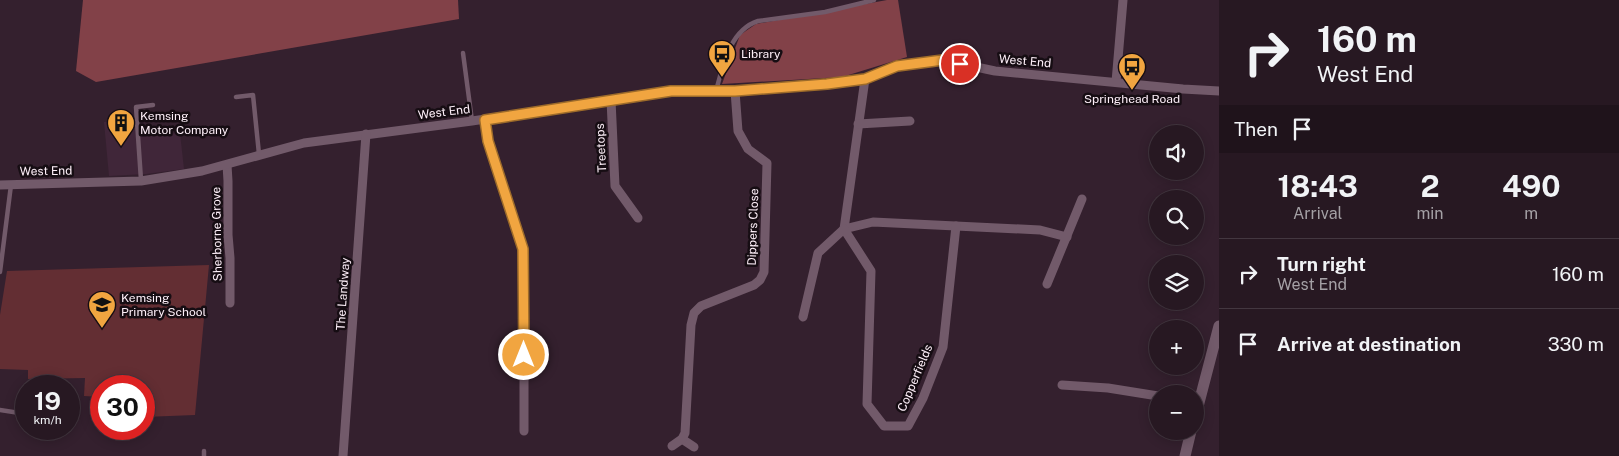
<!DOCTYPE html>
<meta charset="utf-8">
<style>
body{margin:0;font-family:"Public Sans",sans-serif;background:#33252f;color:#f1f3f6;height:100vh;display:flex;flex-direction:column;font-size:19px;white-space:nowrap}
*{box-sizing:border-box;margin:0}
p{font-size:16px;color:#a4a0a5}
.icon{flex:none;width:28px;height:28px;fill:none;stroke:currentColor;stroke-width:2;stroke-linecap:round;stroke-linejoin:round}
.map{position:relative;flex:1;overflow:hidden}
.side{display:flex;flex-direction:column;background:#271822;width:400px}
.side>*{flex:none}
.hud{background:#271822;color:#f1f3f6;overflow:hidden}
.tools{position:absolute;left:1149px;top:125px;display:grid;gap:10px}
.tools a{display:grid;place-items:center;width:55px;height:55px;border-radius:50%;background:#271822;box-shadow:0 2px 12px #0003,0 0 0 1px #433740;font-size:25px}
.speed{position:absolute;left:15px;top:375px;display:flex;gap:10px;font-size:25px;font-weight:700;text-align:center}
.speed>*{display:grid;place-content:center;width:65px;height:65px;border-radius:50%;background:#271822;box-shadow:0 2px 12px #0003,0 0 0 1px #433740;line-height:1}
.speed small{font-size:12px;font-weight:400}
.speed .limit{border:8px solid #d22;background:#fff;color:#111}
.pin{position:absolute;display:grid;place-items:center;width:42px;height:42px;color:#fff;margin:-21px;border:2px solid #fff;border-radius:50%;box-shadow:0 1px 5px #0007}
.me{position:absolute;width:55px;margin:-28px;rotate:0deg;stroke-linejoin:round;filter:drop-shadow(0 0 4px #0008)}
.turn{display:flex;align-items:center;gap:18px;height:105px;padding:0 15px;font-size:22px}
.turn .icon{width:65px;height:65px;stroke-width:2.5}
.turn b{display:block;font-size:35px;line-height:42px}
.then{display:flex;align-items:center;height:48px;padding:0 15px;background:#0003;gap:10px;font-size:19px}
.eta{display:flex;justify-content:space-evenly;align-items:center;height:85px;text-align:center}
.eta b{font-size:30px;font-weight:700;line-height:35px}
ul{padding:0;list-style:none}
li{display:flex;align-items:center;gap:15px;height:70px;padding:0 15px;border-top:1px solid #433740}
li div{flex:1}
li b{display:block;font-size:19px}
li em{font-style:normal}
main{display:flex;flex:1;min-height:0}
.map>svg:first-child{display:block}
.built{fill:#402639}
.green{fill:#632e33}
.forest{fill:#824148}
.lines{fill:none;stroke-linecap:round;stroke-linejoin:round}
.service{stroke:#725a6a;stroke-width:4.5}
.minor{stroke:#725a6a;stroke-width:9}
.tertiary{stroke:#725a6a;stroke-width:11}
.route-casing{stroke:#9d6b2a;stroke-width:12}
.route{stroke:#f1a540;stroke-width:9}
.labels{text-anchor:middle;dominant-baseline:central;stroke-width:5;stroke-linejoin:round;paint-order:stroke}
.poi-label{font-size:12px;fill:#fef0f9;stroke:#160d13;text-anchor:start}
.street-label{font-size:12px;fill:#fef0f9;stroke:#160d13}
</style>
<main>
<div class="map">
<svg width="1219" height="456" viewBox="0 0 1219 456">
<rect width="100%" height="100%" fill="#34202e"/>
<polygon class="built" points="134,117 136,136 180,133 184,169 146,174 109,176 104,122"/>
<polygon class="green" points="209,265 195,415 144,417 144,386 101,386 101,418 100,418 101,397 84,396 85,378 28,379 28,370 0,369 0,315 7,271"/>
<g class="forest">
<polygon points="83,0 458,0 459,19 96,82 76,71"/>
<polygon points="887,0 898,0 907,57 842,77 722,84 740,35 756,24"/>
</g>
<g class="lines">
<g class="service">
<polyline points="463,53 472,121"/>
<path d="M 716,91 C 723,65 730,30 758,21 L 825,12 L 874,0"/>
<polyline points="236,97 253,95 259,154"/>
<polyline points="141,180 136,107 153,105"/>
<polyline points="0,272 11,185"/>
<polyline points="0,410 26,414"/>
<polyline points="204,456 204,451"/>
</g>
<g class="minor">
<polyline points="865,79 844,229 873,222 1040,230 1067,237"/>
<polyline points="1116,82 1123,0"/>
<polyline points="611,100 615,186 638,218"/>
<polyline points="485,120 488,141 523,249 524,261 524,431"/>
<polyline points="858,124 910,121"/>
<polyline points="227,165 228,181 228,235 230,258 230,303"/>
<polyline points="0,185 141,181 202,171 304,143 472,121 671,91 735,91 827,84 865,79 897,66 943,60 995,71 1183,89 1219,91"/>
<polyline points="1047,284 1082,199"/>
<polyline points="803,317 818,253 844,229 871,271 867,404 884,426 908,426 923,398 943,347 956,226"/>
<polyline points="1062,385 1108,388 1158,396"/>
<polyline points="682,439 694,447"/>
<polyline points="672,446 682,439 685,433 691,325 694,313 701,306 754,285 760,280 764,272 767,163 748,149 738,131 735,91"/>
<polyline points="343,456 366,134"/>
</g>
<g class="tertiary">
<polyline points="1195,418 1219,326"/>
<polyline points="1185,456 1191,431"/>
</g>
</g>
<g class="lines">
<defs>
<polyline id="route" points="524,355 523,249 488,141 485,120 671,91 735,91 827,84 865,79 897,66 943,60 960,64"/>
</defs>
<use href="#route" class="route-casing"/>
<use href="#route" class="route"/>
</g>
<defs>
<symbol id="bus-pin" viewBox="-11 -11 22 30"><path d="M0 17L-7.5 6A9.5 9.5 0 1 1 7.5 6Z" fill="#f1a540" stroke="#160d13"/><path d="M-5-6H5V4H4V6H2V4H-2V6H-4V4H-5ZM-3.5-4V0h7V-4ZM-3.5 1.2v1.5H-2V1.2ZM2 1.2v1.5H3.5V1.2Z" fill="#111"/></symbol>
<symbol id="building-pin" viewBox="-11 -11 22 30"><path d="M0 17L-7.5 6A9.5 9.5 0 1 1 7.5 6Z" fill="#f1a540" stroke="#160d13"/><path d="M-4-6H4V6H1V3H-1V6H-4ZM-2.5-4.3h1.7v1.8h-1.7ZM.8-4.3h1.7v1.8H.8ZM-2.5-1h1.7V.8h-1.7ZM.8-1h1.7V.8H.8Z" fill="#111"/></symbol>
<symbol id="school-pin" viewBox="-11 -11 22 30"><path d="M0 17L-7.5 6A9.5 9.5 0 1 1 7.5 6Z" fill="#f1a540" stroke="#160d13"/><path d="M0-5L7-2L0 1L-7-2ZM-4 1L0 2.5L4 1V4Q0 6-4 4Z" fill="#111"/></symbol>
</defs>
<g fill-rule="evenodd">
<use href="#bus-pin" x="706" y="38" width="32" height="43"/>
<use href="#bus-pin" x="1116" y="51" width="32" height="43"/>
<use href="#building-pin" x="105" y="107" width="32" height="43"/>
<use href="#school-pin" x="86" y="289" width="32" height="43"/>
</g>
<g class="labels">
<g class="poi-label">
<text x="741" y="54">Library</text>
<text x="1132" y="99" text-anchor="middle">Springhead Road</text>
<text x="140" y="116">Kemsing<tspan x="140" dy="14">Motor Company</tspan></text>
<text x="121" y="298">Kemsing<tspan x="121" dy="14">Primary School</tspan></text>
</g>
<g class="street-label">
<text transform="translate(1025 61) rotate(5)">West End</text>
<text transform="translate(444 112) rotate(-7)">West End</text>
<text transform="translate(601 148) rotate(-93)">Treetops</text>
<text transform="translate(46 171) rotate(-1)">West End</text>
<text transform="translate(753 227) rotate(-88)">Dippers Close</text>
<text transform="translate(217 234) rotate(-91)">Sherborne Grove</text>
<text transform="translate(343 294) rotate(-86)">The Landway</text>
<text transform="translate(915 378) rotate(-67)">Copperfields</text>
</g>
</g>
</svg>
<div class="tools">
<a><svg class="icon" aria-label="sound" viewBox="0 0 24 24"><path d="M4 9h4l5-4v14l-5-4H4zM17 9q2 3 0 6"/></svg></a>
<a><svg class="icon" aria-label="search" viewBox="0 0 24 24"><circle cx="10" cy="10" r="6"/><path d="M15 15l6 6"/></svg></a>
<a><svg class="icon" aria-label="layers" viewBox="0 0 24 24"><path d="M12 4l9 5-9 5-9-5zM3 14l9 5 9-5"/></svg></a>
<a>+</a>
<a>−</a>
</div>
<div class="speed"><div>19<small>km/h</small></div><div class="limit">30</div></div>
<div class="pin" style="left:960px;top:64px;background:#d93025"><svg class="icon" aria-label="arrive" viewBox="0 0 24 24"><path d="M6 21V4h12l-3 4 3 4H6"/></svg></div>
<svg class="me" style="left:524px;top:355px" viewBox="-20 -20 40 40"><circle r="17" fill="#f1a540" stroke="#fff" stroke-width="3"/><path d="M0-11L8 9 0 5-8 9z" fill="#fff"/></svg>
</div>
<section class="side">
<div class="hud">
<div class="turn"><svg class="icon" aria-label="right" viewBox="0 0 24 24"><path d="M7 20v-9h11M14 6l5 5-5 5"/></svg><div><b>160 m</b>West End</div></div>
<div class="then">Then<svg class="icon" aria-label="arrive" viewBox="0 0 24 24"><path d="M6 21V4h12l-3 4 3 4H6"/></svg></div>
</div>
<div class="eta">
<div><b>18:43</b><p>Arrival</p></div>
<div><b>2</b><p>min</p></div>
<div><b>490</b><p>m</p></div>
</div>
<ul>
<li><svg class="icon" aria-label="right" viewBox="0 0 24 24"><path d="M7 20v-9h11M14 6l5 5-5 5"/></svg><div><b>Turn right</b><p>West End</p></div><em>160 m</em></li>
<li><svg class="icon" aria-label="arrive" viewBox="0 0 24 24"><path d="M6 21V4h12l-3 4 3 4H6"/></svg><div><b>Arrive at destination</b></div><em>330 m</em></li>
</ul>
</section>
</main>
